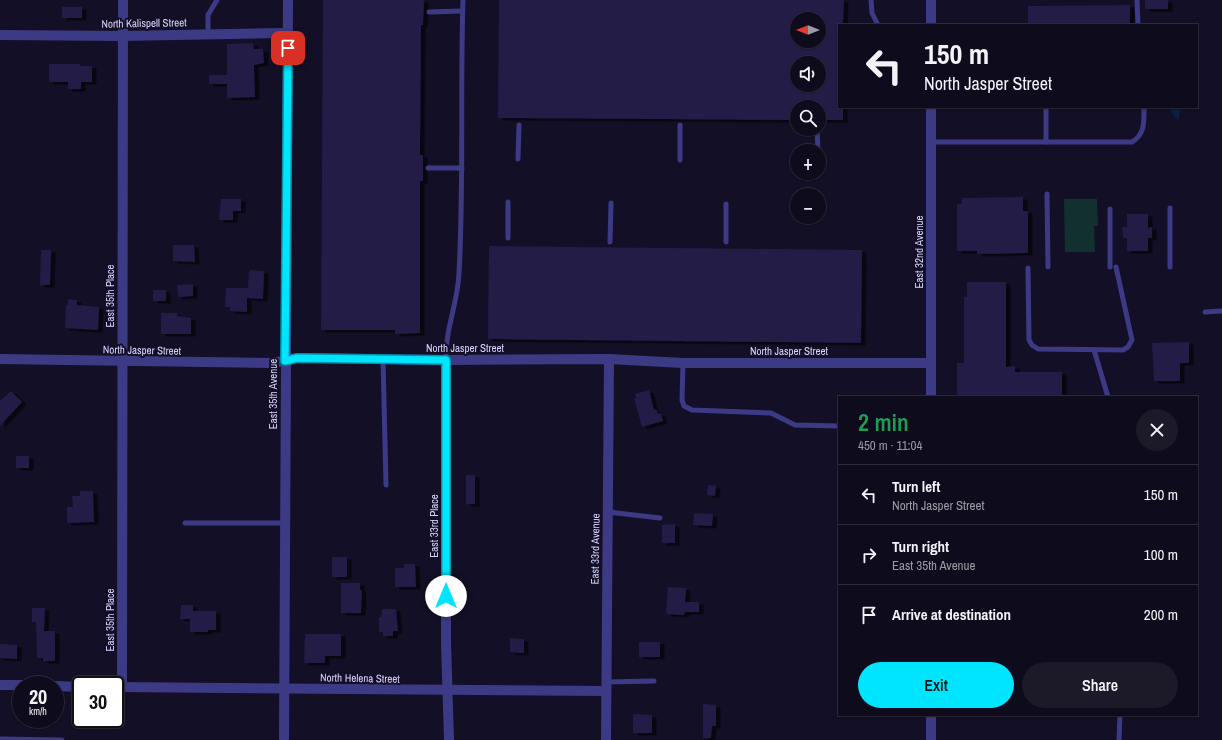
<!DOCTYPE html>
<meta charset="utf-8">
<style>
body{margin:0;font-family:"Archivo Narrow",sans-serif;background:#1c1929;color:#f1f3f6;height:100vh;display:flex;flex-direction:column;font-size:15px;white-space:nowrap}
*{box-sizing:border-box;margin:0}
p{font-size:13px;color:#9b9ba3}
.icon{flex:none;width:22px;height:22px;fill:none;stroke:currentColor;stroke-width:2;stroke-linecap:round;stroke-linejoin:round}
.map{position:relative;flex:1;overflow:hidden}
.drawer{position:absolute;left:838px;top:396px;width:360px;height:320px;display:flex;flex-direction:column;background:#0e0b1c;border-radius:0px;box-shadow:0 1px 3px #0004,0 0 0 1px #2e2b3b}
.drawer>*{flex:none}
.hud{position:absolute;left:838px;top:24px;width:360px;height:84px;border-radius:0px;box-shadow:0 1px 3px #0004,0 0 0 1px #2e2b3b;background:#0e0b1c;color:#f1f3f6;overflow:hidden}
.needle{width:26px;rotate:270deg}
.tools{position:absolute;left:790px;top:12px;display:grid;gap:8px}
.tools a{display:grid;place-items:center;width:36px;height:36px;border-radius:50%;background:#0e0b1c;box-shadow:0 1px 3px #0004,0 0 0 1px #2e2b3b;font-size:20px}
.speed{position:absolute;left:12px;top:676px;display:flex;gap:8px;font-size:20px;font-weight:700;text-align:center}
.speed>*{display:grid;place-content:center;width:52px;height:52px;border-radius:50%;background:#0e0b1c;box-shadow:0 1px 3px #0004,0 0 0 1px #2e2b3b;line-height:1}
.speed small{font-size:10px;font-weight:400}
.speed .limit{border:2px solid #111;border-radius:6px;background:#fff;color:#111}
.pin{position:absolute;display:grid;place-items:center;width:34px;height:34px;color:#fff;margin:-17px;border-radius:8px;box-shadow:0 2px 6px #0006}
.me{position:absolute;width:44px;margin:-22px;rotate:0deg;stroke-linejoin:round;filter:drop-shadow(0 0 3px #0008)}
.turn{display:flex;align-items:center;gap:14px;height:84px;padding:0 20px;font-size:18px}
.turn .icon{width:52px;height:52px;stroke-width:2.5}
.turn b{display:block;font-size:28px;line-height:34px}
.round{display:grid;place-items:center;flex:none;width:42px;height:42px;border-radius:21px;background:#1c1929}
.head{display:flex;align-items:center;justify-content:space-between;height:68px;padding:0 20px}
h1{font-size:24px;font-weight:600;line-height:30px;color:#1e9e55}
.action{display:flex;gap:8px;margin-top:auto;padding:8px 20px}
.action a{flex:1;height:46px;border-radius:24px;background:#00e5ff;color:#111;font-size:16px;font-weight:600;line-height:46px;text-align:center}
.action a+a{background:#1c1929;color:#f1f3f6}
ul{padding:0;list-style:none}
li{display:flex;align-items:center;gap:12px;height:60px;padding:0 20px;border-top:1px solid #2e2b3b}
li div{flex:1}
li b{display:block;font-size:15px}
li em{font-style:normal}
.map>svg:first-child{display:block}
.green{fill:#12302f}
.water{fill:#0a1f44}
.building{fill:#241b47;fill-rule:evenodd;filter:url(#shadow)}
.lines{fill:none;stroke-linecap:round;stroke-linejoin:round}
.service{stroke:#3d3a85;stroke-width:5}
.minor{stroke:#3d3a85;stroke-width:10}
.tertiary{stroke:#3d3a85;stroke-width:10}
.route-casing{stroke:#0095a6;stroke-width:10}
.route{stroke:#00e5ff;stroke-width:7}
.labels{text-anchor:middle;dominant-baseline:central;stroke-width:4;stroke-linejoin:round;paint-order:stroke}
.street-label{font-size:11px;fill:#d9d4ff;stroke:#130f26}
</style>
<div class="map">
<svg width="1222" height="740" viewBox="0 0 1222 740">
<defs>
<filter id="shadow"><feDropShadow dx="4.5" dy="2.5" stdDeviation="0" flood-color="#0009"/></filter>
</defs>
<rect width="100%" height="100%" fill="#130f26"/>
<polygon class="green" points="1064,199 1097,199 1098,226 1094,226 1095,252 1065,252"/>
<polygon class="water" points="1172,107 1181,107 1178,121 1171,111"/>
<g class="building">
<polygon points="323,0 424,0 423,25 421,25 420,155 423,155 423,181 420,181 420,333 395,334 395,330 321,330"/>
<path d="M 499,0 L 844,0 L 843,25 L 839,25 L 839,107 L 843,107 L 843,120 L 819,120 L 819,107 L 797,107 L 797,120 L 498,118 ZM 797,19 L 819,19 L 819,41 L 797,41 ZM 797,63 L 819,63 L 819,85 L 797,85 Z"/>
<rect x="1145" y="0" width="23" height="9"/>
<polygon points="1130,5 1130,25 1028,25 1028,6"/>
<rect x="62" y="7" width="20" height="11"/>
<polygon points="253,43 254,49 263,49 264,63 254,65 255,97 227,98 227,84 209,84 209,75 227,75 227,44"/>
<polygon points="49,64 80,64 80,66 92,66 92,82 81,82 81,89 68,89 68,82 49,82"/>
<polygon points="1023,197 1023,211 1028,211 1028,253 977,254 977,251 957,251 957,204 962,204 962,198"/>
<polygon points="221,199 241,199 241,211 233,211 233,220 219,220"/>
<polygon points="1127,214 1148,214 1148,228 1152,227 1152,238 1148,238 1148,251 1127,251 1127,238 1123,238 1122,227 1127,227"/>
<polygon points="173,245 194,245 195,262 173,261"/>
<polygon points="489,246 862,250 861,343 488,339"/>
<polygon points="41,250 51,250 50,285 40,285"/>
<polygon points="249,270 264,271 263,299 247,298 247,312 230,311 230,307 225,307 226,288 248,288"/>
<polygon points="967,282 1006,282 1006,367 1015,366 1015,372 1062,372 1062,397 957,397 957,363 964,363 964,297 967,297"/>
<polygon points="193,284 193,296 178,297 177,285"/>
<rect x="153" y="290" width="13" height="11"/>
<polygon points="68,299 77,300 77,305 99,307 98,330 65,328 66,305 68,305"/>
<polygon points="161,313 177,313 177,316 191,318 191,334 161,334"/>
<polygon points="1189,342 1189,363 1180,363 1180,381 1154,381 1152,343"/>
<polygon points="649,390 654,410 656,409 658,414 661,413 663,421 642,427 634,398 636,398 635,394"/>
<polygon points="11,391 22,402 0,426 0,401"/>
<rect x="16" y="456" width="13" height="12"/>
<rect x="466" y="475" width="9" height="29"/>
<polygon points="708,485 716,486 715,496 707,495"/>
<polygon points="80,491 93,491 94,522 67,523 67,507 73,507 72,496 80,496"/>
<polygon points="694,513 713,514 712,526 693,525"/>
<polygon points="675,524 675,543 662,543 662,525"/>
<rect x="332" y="557" width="15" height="20"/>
<polygon points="404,564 415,564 416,587 395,587 395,568 404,568"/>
<polygon points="341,583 360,583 360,590 362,590 361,613 341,613"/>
<polygon points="668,587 686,588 685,602 699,602 699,612 685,612 684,615 666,614"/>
<polygon points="181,605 193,605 193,611 216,611 216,630 208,630 208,632 190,632 190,619 180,619"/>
<polygon points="32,608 45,608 44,631 55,631 55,661 43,661 43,658 37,658 36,622 32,622"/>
<polygon points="382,609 396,609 398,631 393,631 393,636 383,636 383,632 379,632 379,617 381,617"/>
<polygon points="305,634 341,634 341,656 325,656 325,663 304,663"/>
<polygon points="510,638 524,639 524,653 510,652"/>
<rect x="639" y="642" width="21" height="15"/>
<polygon points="0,644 17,645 17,659 0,658"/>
<polygon points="703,704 716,705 716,726 712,726 711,738 703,738"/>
<polygon points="633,714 652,715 652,733 633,733"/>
</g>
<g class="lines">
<g class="service">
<polyline points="871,0 872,13 878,25"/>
<polyline points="1137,0 1138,25"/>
<polyline points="429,12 462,11"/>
<polyline points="208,34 208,15 217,0"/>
<polyline points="1046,107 1046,142"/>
<polyline points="680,125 680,160"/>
<polyline points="817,129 818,151"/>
<path d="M 931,142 L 1132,142 C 1145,134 1144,122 1144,107"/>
<polyline points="518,159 519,125"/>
<polyline points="428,168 462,168"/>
<polyline points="1047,194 1048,267"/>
<polyline points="508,202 508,238"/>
<polyline points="726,204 726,242"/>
<polyline points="1110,209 1110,267"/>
<polyline points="610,242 611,203"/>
<polyline points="1170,267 1170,208"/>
<polyline points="1028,268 1029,340 1032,345 1038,349 1123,350 1128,347 1132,340 1116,267"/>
<polyline points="1205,312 1222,311"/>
<polyline points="1094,350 1108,397"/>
<polyline points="383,359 386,485"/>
<path d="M 446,360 C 445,329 458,303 459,273 C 464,182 460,91 463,0"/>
<polyline points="683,363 682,400 684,406 692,410 771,413 795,425 839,426"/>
<polyline points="608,512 660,518"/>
<polyline points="185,523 285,523"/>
<polyline points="606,682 654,681"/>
<polyline points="0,739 62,740"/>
<polyline points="1119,740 1120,715"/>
</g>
<g class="minor">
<polyline points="0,35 122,36 288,33"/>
<polyline points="0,359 273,363 297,358 446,360 609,359 683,363 931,363"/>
<polyline points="446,360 446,643 449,740"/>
<polyline points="0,685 21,685"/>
<polyline points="55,686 81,687"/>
<polyline points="115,687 606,691"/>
<polyline points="122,687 123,0"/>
<polyline points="284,740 288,0"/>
<polyline points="606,740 609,359"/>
</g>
<g class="tertiary">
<polyline points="931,0 931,25"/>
<polyline points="931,107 931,397"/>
<polyline points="931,715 931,740"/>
</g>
</g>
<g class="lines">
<defs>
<polyline id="route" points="288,48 285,361 297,358 446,360 446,596"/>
</defs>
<use href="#route" class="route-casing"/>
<use href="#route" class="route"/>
</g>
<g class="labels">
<g class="street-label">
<text transform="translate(144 23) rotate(-1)">North Kalispell Street</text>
<text transform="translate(919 252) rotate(-90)">East 32nd Avenue</text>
<text transform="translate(110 296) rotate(-90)">East 35th Place</text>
<text x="465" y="348">North Jasper Street</text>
<text transform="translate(142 350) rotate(1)">North Jasper Street</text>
<text x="789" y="351">North Jasper Street</text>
<text transform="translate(273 394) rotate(-90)">East 35th Avenue</text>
<text transform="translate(434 526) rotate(-90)">East 33rd Place</text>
<text transform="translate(595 549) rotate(-89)">East 33rd Avenue</text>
<text transform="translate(110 620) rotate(-90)">East 35th Place</text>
<text transform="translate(360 678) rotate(1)">North Helena Street</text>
</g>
</g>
</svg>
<div class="tools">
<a><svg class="needle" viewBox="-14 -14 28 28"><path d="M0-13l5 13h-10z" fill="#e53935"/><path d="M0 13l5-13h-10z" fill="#9b9ba3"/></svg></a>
<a><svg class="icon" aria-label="sound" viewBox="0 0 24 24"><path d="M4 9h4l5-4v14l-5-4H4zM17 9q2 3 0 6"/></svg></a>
<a><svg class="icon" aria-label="search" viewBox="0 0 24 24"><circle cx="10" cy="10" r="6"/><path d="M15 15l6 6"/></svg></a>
<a>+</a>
<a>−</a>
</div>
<div class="speed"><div>20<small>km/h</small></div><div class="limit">30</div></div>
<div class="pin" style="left:288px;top:48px;background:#d93025"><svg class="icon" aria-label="arrive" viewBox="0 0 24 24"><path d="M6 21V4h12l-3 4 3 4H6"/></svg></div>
<svg class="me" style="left:446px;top:596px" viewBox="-20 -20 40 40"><circle r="19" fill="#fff"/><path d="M0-13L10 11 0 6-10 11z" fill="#00e5ff"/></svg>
<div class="hud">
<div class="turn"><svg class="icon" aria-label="left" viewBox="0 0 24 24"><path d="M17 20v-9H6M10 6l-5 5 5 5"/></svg><div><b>150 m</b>North Jasper Street</div></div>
</div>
<section class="drawer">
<div class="head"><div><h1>2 min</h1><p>450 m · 11:04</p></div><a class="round"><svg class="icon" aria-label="close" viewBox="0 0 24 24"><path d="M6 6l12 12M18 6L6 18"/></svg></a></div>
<ul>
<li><svg class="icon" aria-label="left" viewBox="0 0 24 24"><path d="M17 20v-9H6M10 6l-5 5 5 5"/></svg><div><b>Turn left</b><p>North Jasper Street</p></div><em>150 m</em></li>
<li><svg class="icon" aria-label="right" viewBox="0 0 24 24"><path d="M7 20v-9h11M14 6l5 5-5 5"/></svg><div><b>Turn right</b><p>East 35th Avenue</p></div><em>100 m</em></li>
<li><svg class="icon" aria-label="arrive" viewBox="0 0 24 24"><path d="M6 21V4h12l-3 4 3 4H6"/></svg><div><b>Arrive at destination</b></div><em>200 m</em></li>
</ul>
<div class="action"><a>Exit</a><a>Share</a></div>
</section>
</div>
